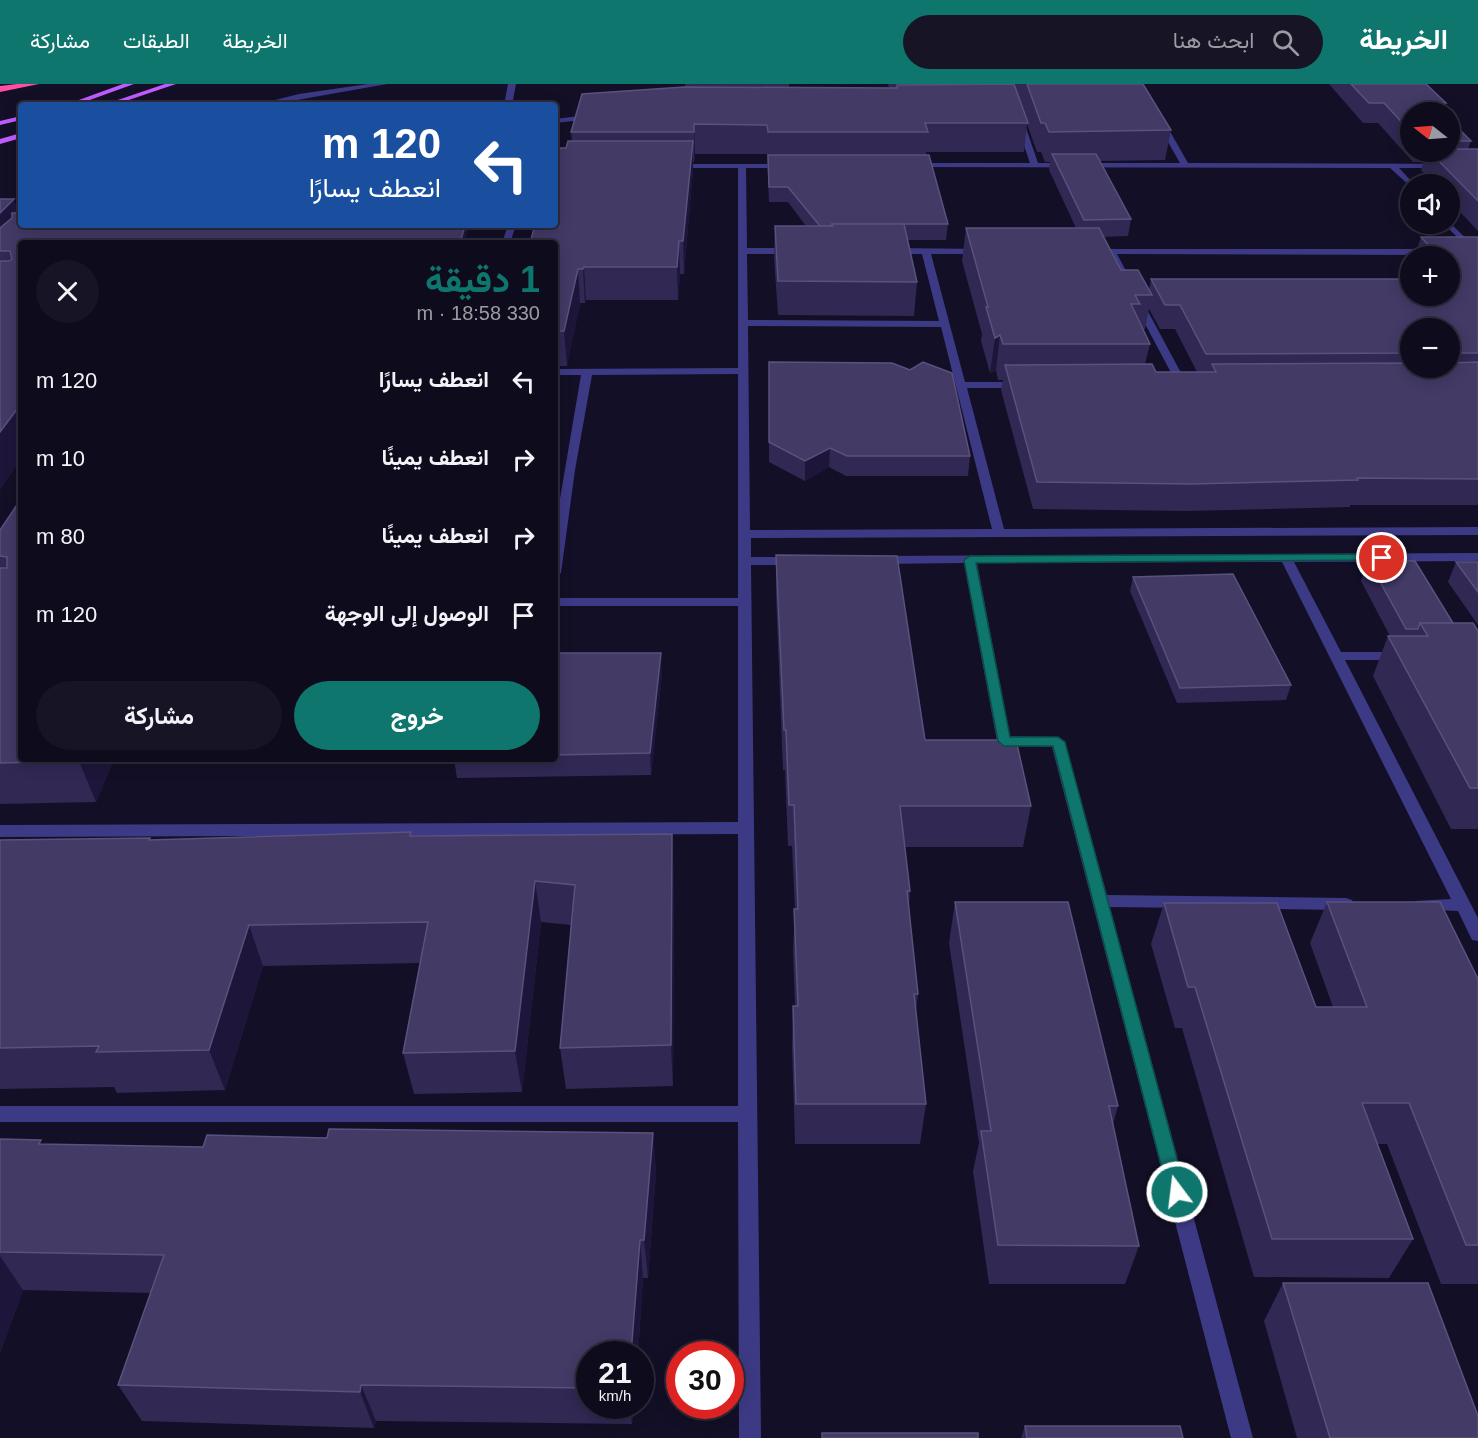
<!DOCTYPE html>
<html lang="ar">
<meta charset="utf-8">
<style>
body{margin:0;font-family:Arial,Vazirmatn,sans-serif;background:#171425;color:#f1f3f6;direction:rtl;height:100vh;display:flex;flex-direction:column;font-size:22px;white-space:nowrap}
*{box-sizing:border-box;margin:0}
p{font-size:20px;color:#9b9ba3}
.icon{flex:none;width:33px;height:33px;fill:none;stroke:currentColor;stroke-width:2;stroke-linecap:round;stroke-linejoin:round}
.map{position:relative;flex:1;overflow:hidden;direction:ltr}
.details{position:absolute;left:18px;top:156px;width:540px;height:522px;display:flex;flex-direction:column;background:#0e0b1c;border-radius:6px;box-shadow:0 3px 15px #0003,0 0 0 2px #2e2b3b;direction:rtl}
.details>*{flex:none}
.top-card{position:absolute;left:18px;top:18px;width:540px;height:126px;border-radius:6px;box-shadow:0 3px 15px #0003,0 0 0 2px #2e2b3b;direction:rtl;background:#1a4fa0;color:#fff;overflow:hidden}
.needle{width:39px;rotate:287deg}
.fabs{position:absolute;left:1400px;top:18px;display:grid;gap:12px}
.fabs a{display:grid;place-items:center;width:60px;height:60px;border-radius:50%;background:#0e0b1c;box-shadow:0 3px 15px #0003,0 0 0 2px #2e2b3b;font-size:30px}
.speed{position:absolute;left:576px;top:1257px;display:flex;gap:12px;font-size:30px;font-weight:700;text-align:center}
.speed>*{display:grid;place-content:center;width:78px;height:78px;border-radius:50%;background:#0e0b1c;box-shadow:0 3px 15px #0003,0 0 0 2px #2e2b3b;line-height:1}
.speed small{font-size:15px;font-weight:400}
.speed .limit{border:9px solid #d22;background:#fff;color:#111}
.pin{position:absolute;display:grid;place-items:center;width:51px;height:51px;color:#fff;margin:-26px;border:3px solid #fff;border-radius:50%;box-shadow:0 2px 6px #0007}
.me{position:absolute;width:66px;margin:-33px;rotate:345deg;stroke-linejoin:round;filter:drop-shadow(0 0 4px #0008)}
.turn{display:flex;align-items:center;gap:21px;height:126px;padding:0 18px;font-size:27px}
.turn .icon{width:78px;height:78px;stroke-width:2.5}
.turn b{display:block;font-size:42px;line-height:51px}
.round{display:grid;place-items:center;flex:none;width:63px;height:63px;border-radius:32px;background:#171425}
.summary{display:flex;align-items:center;justify-content:space-between;height:102px;padding:0 18px}
h1{font-size:36px;font-weight:700;line-height:45px;color:#0f766e}
.button{display:flex;gap:12px;margin-top:auto;padding:12px 18px}
.button a{flex:1;height:69px;border-radius:36px;background:#0f766e;color:#fff;font-size:24px;font-weight:700;line-height:69px;text-align:center}
.button a+a{background:#171425;color:#f1f3f6}
ul{padding:0;list-style:none}
li{display:flex;align-items:center;gap:18px;height:78px;padding:0 18px}
li div{flex:1}
li b{display:block;font-size:22px}
li em{font-style:normal}
header{display:flex;align-items:center;gap:36px;box-sizing:border-box;height:84px;padding:0 30px;background:#0f766e;color:#fff}
header strong{font-size:28px}
nav{display:flex;gap:33px;margin-inline-start:auto;font-size:21px}
.search{width:420px;height:54px;background:#171425;display:flex;align-items:center;gap:15px;box-sizing:border-box;padding:0 21px;border-radius:33px;color:#9b9ba3;font-size:22px}
.map>svg:first-child{display:block}
.lines{fill:none;stroke-linecap:round;stroke-linejoin:round}
.minor{fill:#3d3a85;fill-rule:evenodd}
.major{fill:#c25bff;fill-rule:evenodd}
.highway{fill:#ff4fa3;fill-rule:evenodd}
.wall{fill:#312854;fill-rule:evenodd}
.shaded-wall{fill:#1d163a}
.building{fill:#433a66;stroke:#5a527e;stroke-width:1.5}
.route{fill:#0f766e;stroke:#0a4d48;stroke-width:1.5}
</style>
<header>
<strong>الخريطة</strong>
<div class="search"><svg class="icon" aria-label="search" viewBox="0 0 24 24"><circle cx="10" cy="10" r="6"/><path d="M15 15l6 6"/></svg>ابحث هنا</div>
<nav><a>الخريطة</a><a>الطبقات</a><a>مشاركة</a></nav>
</header>
<div class="map">
<svg width="1478" height="1354" viewBox="0 0 1478 1354">
<rect width="100%" height="100%" fill="#130f26"/>
<g class="lines">
<g class="minor">
<polygon points="368,0 387,0 269,21 255,21 299,10"/>
<polygon points="508,0 516,0 512,21 504,21"/>
<polygon points="1003,0 1011,0 1038,79 1180,79 1135,0 1143,0 1188,79 1478,80 1478,84 1399,84 1414,100 1410,102 1390,84 908,83 908,79 1030,79"/>
<polygon points="596,30 600,32 599,34 555,39 555,35"/>
<path d="M 671,80 L 788,80 L 792,82 L 788,84 L 746,84 L 747,164 L 794,164 L 799,167 L 794,170 L 747,170 L 748,236 L 939,237 L 922,170 L 890,170 L 885,167 L 890,164 L 986,165 L 988,167 L 983,170 L 931,170 L 965,298 L 1022,298 L 1027,301 L 1022,304 L 967,304 L 1004,445 L 1478,443 L 1478,451 L 751,454 L 751,473 L 795,473 L 801,477 L 795,481 L 751,481 L 761,1354 L 739,1354 L 738,1038 L 0,1038 L 0,1022 L 738,1022 L 738,750 L 0,753 L 0,741 L 738,738 L 738,522 L 555,522 L 555,514 L 738,514 L 738,290 L 592,291 L 575,386 L 561,489 L 555,493 L 555,444 L 581,291 L 555,291 L 555,285 L 738,284 L 738,84 L 671,84 ZM 748,242 L 941,243 L 992,445 L 750,446 Z"/>
<polygon points="1449,138 1478,166 1478,174 1444,140"/>
<polygon points="508,141 516,141 510,159 502,159"/>
<polygon points="1088,165 1436,165 1441,168 1436,171 1117,170 1187,300 1182,303 1177,300 1108,170 1091,170 1086,167"/>
<polygon points="1478,469 1478,477 1294,478 1341,568 1400,568 1407,572 1400,576 1345,576 1478,834 1478,857 1472,856 1458,827 1415,825 1413,821 1415,817 1451,815 1282,478 977,479 1010,652 1058,653 1065,658 1107,811 1346,814 1352,816 1354,820 1352,824 1346,826 1110,823 1253,1354 1231,1354 1052,663 1004,662 997,657 964,479 876,480 870,476 876,472"/>
</g>
<g class="major">
<polygon points="123,0 134,0 76,21 65,21"/>
<polygon points="165,0 176,0 114,21 103,21"/>
<polygon points="21,32 21,36 0,41 0,37"/>
<polygon points="21,49 21,54 0,60 0,55"/>
</g>
<polygon class="highway" points="17,0 39,0 0,8 0,2"/>
</g>
<g class="wall">
<path d="M 685,0 L 789,0 L 789,3 L 889,4 L 888,0 L 1027,0 L 1171,46 L 1165,76 L 1099,77 L 1131,135 L 1128,152 L 1103,153 L 1121,186 L 1149,206 L 1151,195 L 1449,212 L 1449,172 L 1415,172 L 1421,153 L 1478,153 L 1478,421 L 1350,421 L 1350,423 L 1186,427 L 1033,425 L 1001,306 L 1003,296 L 998,296 L 996,286 L 990,289 L 981,257 L 982,250 L 962,177 L 966,144 L 1076,144 L 1049,86 L 1050,78 L 1045,78 L 1041,68 L 1037,68 L 1027,40 L 1024,68 L 926,68 L 926,71 L 948,140 L 946,156 L 908,156 L 917,198 L 914,232 L 778,231 L 774,174 L 775,142 L 806,142 L 788,118 L 769,118 L 767,70 L 695,70 L 694,78 L 693,78 L 693,86 L 684,190 L 680,190 L 678,216 L 586,216 L 585,219 L 580,219 L 567,282 L 555,282 L 555,159 L 566,64 L 572,57 L 571,48 L 685,3 ZM 1149,225 L 1160,245 L 1175,245 L 1197,288 L 1156,288 L 1145,280 L 1150,260 L 1143,245 L 1145,245 ZM 1410,244 L 1449,244 L 1449,284 L 1410,284 Z"/>
<polygon points="1329,0 1426,0 1446,19 1443,28 1410,28 1410,68 1449,68 1449,35 1471,57 1468,65 1478,65 1478,147 1449,116 1449,100 1434,100 1421,86 1424,78 1413,78 1378,39 1363,39"/>
<polygon points="0,115 18,127 466,154 467,159 21,159 21,375 0,405"/>
<polygon points="769,297 970,372 968,392 846,392 829,383 805,397 769,378"/>
<polygon points="21,415 21,675 114,675 96,718 0,720 0,446"/>
<polygon points="776,471 925,656 1031,722 1023,763 905,763 910,807 909,823 918,910 916,927 926,1020 920,1060 795,1060 792,963 793,922 795,922 793,866 795,825 792,762 788,762 785,686 783,686 776,510"/>
<polygon points="1368,476 1453,539 1478,547 1478,745 1451,745 1373,592 1388,552 1390,552 1361,497"/>
<polygon points="1477,476 1478,476 1478,541 1448,498 1456,478 1476,478"/>
<polygon points="1133,493 1291,601 1286,616 1177,619 1130,507"/>
<polygon points="555,569 662,590 651,691 457,694 454,675 555,675"/>
<polygon points="412,752 674,791 673,1002 566,1005 560,964 571,841 541,838 522,1008 414,1010 403,969 420,879 263,882 225,1006 117,1009 114,1003 0,1005 0,756 150,754 150,756"/>
<polygon points="955,818 1118,1022 1113,1040 1139,1162 1125,1200 989,1200 973,1087 979,1059 949,859"/>
<polygon points="1327,818 1478,895 1478,1200 1441,1200 1387,1060 1377,1060 1413,1155 1389,1194 1254,1193 1182,944 1175,944 1151,860 1164,819 1316,923 1333,923 1310,859"/>
<polygon points="653,1049 656,1089 648,1194 643,1194 638,1270 590,1270 590,1322 634,1322 632,1340 376,1337 374,1344 142,1337 118,1301 151,1209 23,1206 0,1269 0,1055 43,1060 203,1063 327,1054"/>
<polygon points="1283,1199 1478,1354 1297,1354 1264,1237"/>
<polygon points="1025,1342 1183,1354 1021,1354"/>
</g>
<g class="shaded-wall">
<polygon points="694,40 695,70 694,78"/>
<polygon points="693,57 693,86 684,190 683,157"/>
<polygon points="14,115 21,136 0,167 0,129"/>
<polygon points="456,141 470,141 466,154 467,159 458,159"/>
<polygon points="679,157 680,190 678,216 677,183"/>
<polygon points="584,183 586,216 585,219 583,185"/>
<polygon points="578,185 580,219 567,282 564,247"/>
<polygon points="1000,251 996,286 990,289 995,254"/>
<polygon points="21,320 21,375 0,405 0,348"/>
<polygon points="830,364 829,383 805,397 805,377"/>
<polygon points="661,569 662,590 651,691 650,669"/>
<polygon points="80,675 114,675 96,718 79,677"/>
<polygon points="672,750 674,791 673,1002 671,961"/>
<polygon points="535,797 541,838 522,1008 515,967"/>
<polygon points="249,841 263,882 225,1006 209,966"/>
<polygon points="653,1049 656,1089 648,1194 644,1156"/>
<polygon points="640,1156 643,1194 638,1270 631,1270"/>
<polygon points="0,1172 23,1206 0,1269"/>
<polygon points="361,1301 376,1337 374,1344 360,1308"/>
<polygon points="630,1322 634,1322 632,1340"/>
</g>
<g class="building">
<polygon points="1014,0 1028,39 925,39 928,48 768,48 767,41 694,40 694,48 571,48 582,10 684,3 897,4 897,1"/>
<polygon points="1027,0 1143,0 1171,46 1049,48 1045,39 1041,39"/>
<polygon points="1351,0 1426,0 1446,19 1433,19 1442,28 1410,28 1410,47 1384,19 1369,19"/>
<polygon points="1449,35 1471,57 1449,57"/>
<polygon points="568,57 693,57 683,157 679,157 677,183 584,183 583,185 578,185 564,247 555,247 555,159 530,159 535,141 555,141 555,77 559,64 566,64"/>
<polygon points="1449,65 1478,65 1478,117 1430,68 1449,68"/>
<polygon points="1052,70 1096,70 1131,135 1084,136"/>
<polygon points="768,71 929,71 948,140 832,140 832,142 820,142 788,103 769,103"/>
<polygon points="0,115 14,115 0,129"/>
<polygon points="21,124 21,141 456,141 455,142 465,142 460,159 21,159 21,320 0,348 0,177 9,177 12,175 10,167 0,167 0,144 12,134 12,129 17,129"/>
<polygon points="832,140 904,140 917,198 778,197 775,142 833,142"/>
<polygon points="966,144 1099,144 1121,186 1138,186 1152,211 1135,211 1140,220 1131,220 1150,260 1003,260 1000,251 995,254 986,223 988,223"/>
<polygon points="1421,153 1478,153 1478,269 1449,269 1449,244 1410,244 1410,269 1206,270 1180,221 1165,221 1151,195 1410,195 1410,212 1449,212 1449,195 1459,195 1449,184 1449,172 1438,172"/>
<polygon points="769,278 892,279 910,286 923,278 952,289 970,372 847,372 830,364 805,377 769,358"/>
<polygon points="1478,278 1478,395 1357,394 1358,396 1192,400 1037,398 1005,281 1152,280 1156,288 1216,288 1212,280 1410,279 1410,284 1449,284 1449,279"/>
<polygon points="21,415 21,675 80,675 79,677 0,679 0,484 7,484 7,473 0,472 0,446"/>
<polygon points="776,471 897,472 925,656 1016,656 1031,722 900,722 910,807 907,807 918,910 914,910 926,1020 796,1020 793,922 798,922 794,825 798,825 794,721 789,721 786,646 784,646"/>
<polygon points="1368,476 1415,477 1453,539 1420,539 1418,545 1406,545"/>
<polygon points="1456,478 1478,478 1478,508"/>
<polygon points="1233,490 1291,601 1180,604 1133,493"/>
<polygon points="1420,539 1473,539 1478,547 1478,704 1470,704 1388,552 1428,552"/>
<polygon points="555,569 661,569 650,669 555,671"/>
<polygon points="411,748 410,752 672,750 671,961 560,964 575,801 535,797 515,967 403,969 428,838 249,841 209,966 96,968 99,962 0,964 0,756 150,754 149,756"/>
<polygon points="955,818 1068,818 1118,1022 1109,1022 1139,1162 998,1161 981,1047 991,1047"/>
<polygon points="1327,818 1440,818 1478,895 1478,1161 1466,1161 1409,1019 1362,1019 1413,1155 1272,1155 1195,903 1188,903 1164,819 1277,819 1316,923 1367,923"/>
<polygon points="329,1045 653,1049 644,1156 640,1156 631,1270 590,1270 590,1304 361,1301 360,1308 118,1301 164,1171 0,1168 0,1055 41,1056 39,1060 203,1063 207,1051 327,1054"/>
<polygon points="1283,1199 1428,1199 1478,1332 1478,1354 1330,1354"/>
<polygon points="1025,1342 1180,1342 1183,1354 1027,1354"/>
<rect x="822" y="1349" width="156" height="5"/>
</g>
<polygon class="route" points="1382,470 1388,474 1386,476 976,479 1010,653 1058,653 1065,658 1186,1108 1183,1114 1177,1116 1170,1114 1168,1108 1053,662 1004,662 998,657 964,476 970,472"/>
</svg>
<div class="fabs">
<a><svg class="needle" viewBox="-14 -14 28 28"><path d="M0-13l5 13h-10z" fill="#e53935"/><path d="M0 13l5-13h-10z" fill="#9b9ba3"/></svg></a>
<a><svg class="icon" aria-label="sound" viewBox="0 0 24 24"><path d="M4 9h4l5-4v14l-5-4H4zM17 9q2 3 0 6"/></svg></a>
<a>+</a>
<a>−</a>
</div>
<div class="speed"><div>21<small>km/h</small></div><div class="limit">30</div></div>
<div class="pin" style="left:1382px;top:474px;background:#d93025"><svg class="icon" aria-label="arrive" viewBox="0 0 24 24"><path d="M6 21V4h12l-3 4 3 4H6"/></svg></div>
<svg class="me" style="left:1177px;top:1108px" viewBox="-20 -20 40 40"><circle r="17" fill="#0f766e" stroke="#fff" stroke-width="3"/><path d="M0-11L8 9 0 5-8 9z" fill="#fff"/></svg>
<div class="top-card">
<div class="turn"><svg class="icon" aria-label="left" viewBox="0 0 24 24"><path d="M17 20v-9H6M10 6l-5 5 5 5"/></svg><div><b>120 m</b>انعطف يسارًا</div></div>
</div>
<section class="details">
<div class="summary"><div><h1>1 دقيقة</h1><p>330 m · 18:58</p></div><a class="round"><svg class="icon" aria-label="close" viewBox="0 0 24 24"><path d="M6 6l12 12M18 6L6 18"/></svg></a></div>
<ul>
<li><svg class="icon" aria-label="left" viewBox="0 0 24 24"><path d="M17 20v-9H6M10 6l-5 5 5 5"/></svg><div><b>انعطف يسارًا</b></div><em>120 m</em></li>
<li><svg class="icon" aria-label="right" viewBox="0 0 24 24"><path d="M7 20v-9h11M14 6l5 5-5 5"/></svg><div><b>انعطف يمينًا</b></div><em>10 m</em></li>
<li><svg class="icon" aria-label="right" viewBox="0 0 24 24"><path d="M7 20v-9h11M14 6l5 5-5 5"/></svg><div><b>انعطف يمينًا</b></div><em>80 m</em></li>
<li><svg class="icon" aria-label="arrive" viewBox="0 0 24 24"><path d="M6 21V4h12l-3 4 3 4H6"/></svg><div><b>الوصول إلى الوجهة</b></div><em>120 m</em></li>
</ul>
<div class="button"><a>خروج</a><a>مشاركة</a></div>
</section>
</div>
